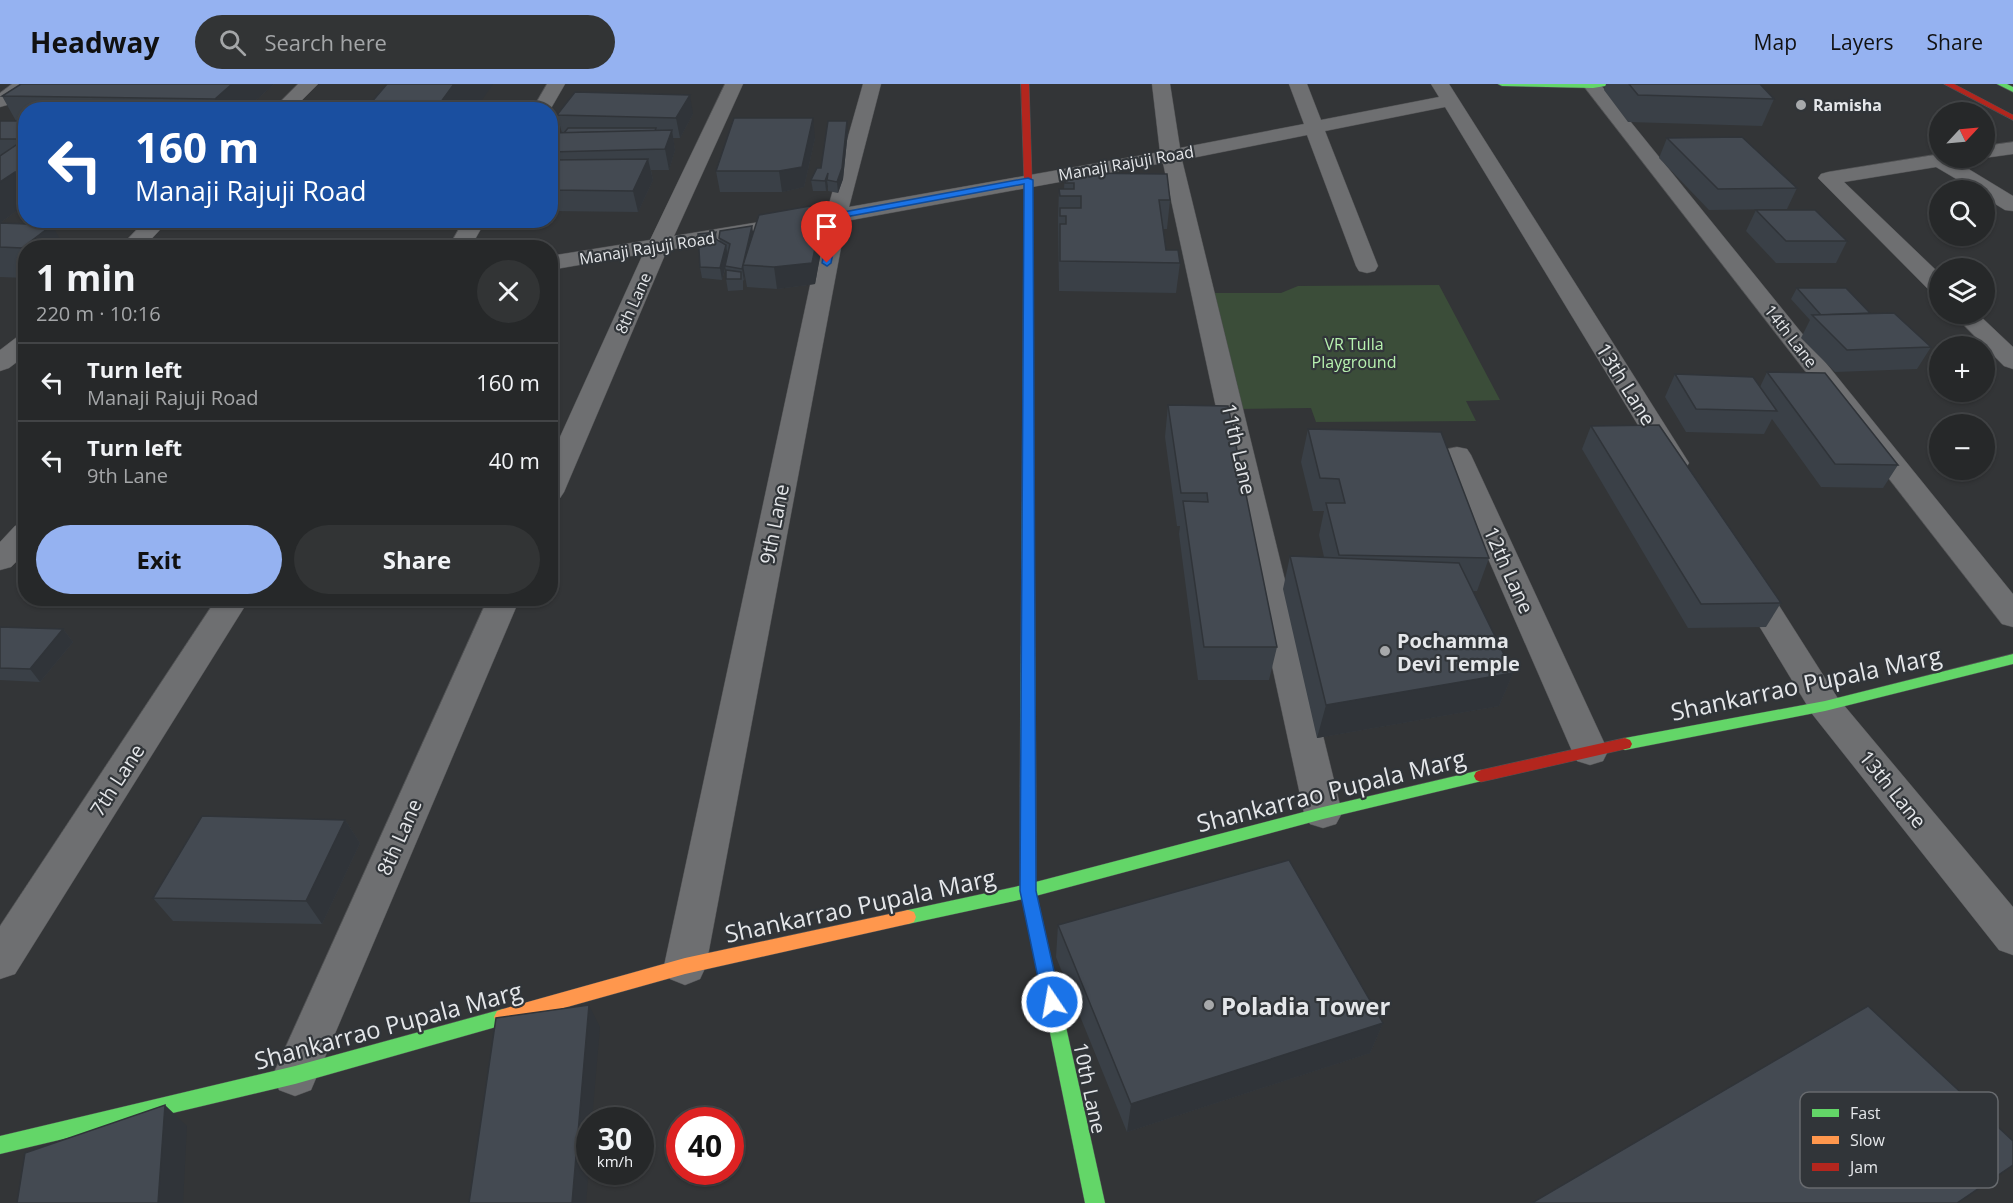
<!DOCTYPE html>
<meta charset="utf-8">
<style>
body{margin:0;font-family:"Open Sans",sans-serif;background:#323435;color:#f1f3f6;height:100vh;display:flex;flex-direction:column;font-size:22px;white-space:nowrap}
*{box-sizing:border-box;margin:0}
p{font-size:20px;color:#a4a6a8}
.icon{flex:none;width:33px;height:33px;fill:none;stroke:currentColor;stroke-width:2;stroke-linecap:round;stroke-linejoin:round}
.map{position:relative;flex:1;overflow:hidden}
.drawer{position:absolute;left:18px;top:156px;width:540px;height:366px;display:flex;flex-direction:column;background:#262829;border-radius:24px;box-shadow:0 2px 4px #0004,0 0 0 2px #424446}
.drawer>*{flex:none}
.top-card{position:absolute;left:18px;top:18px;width:540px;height:126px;border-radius:24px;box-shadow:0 2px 4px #0004,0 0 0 2px #424446;background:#1a4fa0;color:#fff;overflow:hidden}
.needle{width:39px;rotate:64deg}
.tools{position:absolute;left:1929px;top:18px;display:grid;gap:12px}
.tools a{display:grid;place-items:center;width:66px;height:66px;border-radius:50%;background:#262829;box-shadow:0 2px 4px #0004,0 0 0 2px #424446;font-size:30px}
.speed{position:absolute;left:576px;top:1023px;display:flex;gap:12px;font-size:30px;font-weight:700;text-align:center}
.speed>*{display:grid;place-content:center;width:78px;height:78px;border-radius:50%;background:#262829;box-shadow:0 2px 4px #0004,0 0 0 2px #424446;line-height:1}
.speed small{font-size:15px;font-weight:400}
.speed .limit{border:9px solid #d22;background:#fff;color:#111}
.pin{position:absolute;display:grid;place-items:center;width:51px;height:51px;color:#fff;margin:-62px -26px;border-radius:50% 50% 50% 0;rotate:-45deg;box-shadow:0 0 6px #0007}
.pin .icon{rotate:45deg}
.me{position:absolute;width:66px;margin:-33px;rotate:348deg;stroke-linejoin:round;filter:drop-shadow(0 0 4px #0008)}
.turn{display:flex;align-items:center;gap:21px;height:126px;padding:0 18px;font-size:27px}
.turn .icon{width:78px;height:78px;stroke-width:2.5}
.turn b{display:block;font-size:42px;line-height:51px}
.round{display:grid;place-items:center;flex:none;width:63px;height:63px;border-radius:32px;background:#323435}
.summary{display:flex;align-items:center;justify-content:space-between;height:102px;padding:0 18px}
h1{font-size:36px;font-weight:700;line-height:45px}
.primary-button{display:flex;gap:12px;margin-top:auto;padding:12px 18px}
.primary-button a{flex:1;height:69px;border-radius:36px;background:#95b2f1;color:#111;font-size:24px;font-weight:700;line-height:69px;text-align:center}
.primary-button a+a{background:#323435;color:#f1f3f6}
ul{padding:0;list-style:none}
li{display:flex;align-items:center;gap:18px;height:78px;padding:0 18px;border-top:2px solid #424446}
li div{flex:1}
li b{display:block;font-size:22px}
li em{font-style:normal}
header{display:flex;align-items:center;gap:36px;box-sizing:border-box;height:84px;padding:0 30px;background:#95b2f1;color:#111}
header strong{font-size:28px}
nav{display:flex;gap:33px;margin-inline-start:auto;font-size:21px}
.search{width:420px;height:54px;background:#323435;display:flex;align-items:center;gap:15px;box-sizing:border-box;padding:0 21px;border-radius:33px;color:#a4a6a8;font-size:22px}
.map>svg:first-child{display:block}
.green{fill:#3b4d39}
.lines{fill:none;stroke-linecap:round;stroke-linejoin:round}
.street-casing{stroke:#505153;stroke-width:1}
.fast-casing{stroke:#505153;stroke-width:1}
.slow-casing{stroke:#505153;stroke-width:1}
.jam-casing{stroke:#505153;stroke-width:1}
.street{fill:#6e6f71;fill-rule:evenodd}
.fast{fill:#63d668;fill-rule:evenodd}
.slow{fill:#ff974d;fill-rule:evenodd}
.jam{fill:#b3261e;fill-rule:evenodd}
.wall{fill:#3a4047}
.shaded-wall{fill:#303439}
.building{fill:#444a52;stroke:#303439;stroke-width:1.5}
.route{fill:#1a73e8;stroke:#114b97;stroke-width:1.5}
.poi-dot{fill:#a7a9ab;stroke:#313539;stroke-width:2}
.labels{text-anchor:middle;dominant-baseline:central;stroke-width:4.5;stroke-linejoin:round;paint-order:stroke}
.far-poi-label{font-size:16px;font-weight:bold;fill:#e5e7ea;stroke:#313539;text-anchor:start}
.far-street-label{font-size:16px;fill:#e5e7ea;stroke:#313539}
.far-park-label{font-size:16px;fill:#b7f1af;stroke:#313539}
.street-label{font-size:20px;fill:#e5e7ea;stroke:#313539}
.poi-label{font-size:20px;font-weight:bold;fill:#e5e7ea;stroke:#313539;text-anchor:start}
.near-street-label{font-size:24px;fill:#e5e7ea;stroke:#313539}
.near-poi-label{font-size:24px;font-weight:bold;fill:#e5e7ea;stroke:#313539;text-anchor:start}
.key{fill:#313539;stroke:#676a6e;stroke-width:1.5}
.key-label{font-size:16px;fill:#e5e7ea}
</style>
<header>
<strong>Headway</strong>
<div class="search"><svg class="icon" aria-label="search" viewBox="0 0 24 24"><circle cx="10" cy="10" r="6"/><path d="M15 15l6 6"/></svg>Search here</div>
<nav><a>Map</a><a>Layers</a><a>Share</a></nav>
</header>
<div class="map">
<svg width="2013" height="1119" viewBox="0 0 2013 1119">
<rect width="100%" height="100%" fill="#333537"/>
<polygon class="green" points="1439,201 1500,316 1466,317 1476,337 1316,338 1311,324 1236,325 1208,209 1281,209 1298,202"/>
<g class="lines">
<defs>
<g id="street">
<polygon points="12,0 33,0 7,21 0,23 0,9"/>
<polygon points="298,0 318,0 292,26 272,26"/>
<polygon points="547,0 565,0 550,26 532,26"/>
<polygon points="725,0 743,0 674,152 827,127 863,0 881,0 849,123 1160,68 1152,0 1170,0 1180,64 1304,40 1289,0 1307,0 1321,36 1439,13 1431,0 1449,0 1689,379 1685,385 1675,388 1665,385 1661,379 1445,23 1325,47 1378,182 1375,187 1367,189 1359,187 1356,182 1307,51 1182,76 1342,729 1336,740 1323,744 1310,740 1304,729 1163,79 846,137 706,882 700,895 685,901 670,895 664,882 823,141 667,166 564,408 560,414 550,417 550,375 643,170 550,186 550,172 650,156"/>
<polygon points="1582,0 1600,0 2013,510 2013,543 2002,540"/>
<polygon points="2013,58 2013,70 1984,74 1982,74 1984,74 1984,62"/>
<polygon points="1940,70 1940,74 1961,74 1957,78 2013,112 2013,127 2005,126 1984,113 1984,106 1975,106 1936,83 1844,98 1940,190 1940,211 1932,209 1818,94 1821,90 1828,88"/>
<polygon points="146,136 169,136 143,164 119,164"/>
<polygon points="464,136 486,136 470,164 448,164"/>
<polygon points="1953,230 1978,230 2013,263 2013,285 2004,282"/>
<polygon points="26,251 26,271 9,284 0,287 0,266 17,253"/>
<polygon points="1457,363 1467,365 1471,371 1608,667 1603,677 1590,681 1577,677 1572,667 1443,371 1447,365"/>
<polygon points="26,439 26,468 11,483 0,486 0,458 15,442"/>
<polygon points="1748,486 1759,490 1837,613 2013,823 2013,871 1999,866 1813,631 1732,497 1737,490"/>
<polygon points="217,514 250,514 15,890 0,895 0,842"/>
<polygon points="488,514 520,514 311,1006 295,1012 279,1006 273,991"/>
</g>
<g id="fast">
<polygon points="1498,0 1617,0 1593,4 1502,2"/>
<polygon points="1997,0 2007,0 2013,3 2013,8"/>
<polygon points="1028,266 1033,269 1036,702 1033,706 1028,708 1023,706 1020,702 1023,269"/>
<polygon points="2013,570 2013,580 1825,627 1625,666 1620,664 1618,660 1620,656 1625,654 1825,617"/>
<polygon points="1481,686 1486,688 1488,692 1486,696 1323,735 1028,814 908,840 902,838 900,833 902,828 908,826 1028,800 1323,723"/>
<polygon points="1041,859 1047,861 1049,866 1105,1119 1085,1119 1033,866 1035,861"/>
<polygon points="503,925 509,927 512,933 509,939 503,941 295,1000 0,1070 0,1052 295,982"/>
</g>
<polygon id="slow" points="908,826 914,828 916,833 914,838 908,840 685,890 503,941 497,939 494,933 497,927 503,925 685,874"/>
<g id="jam">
<polygon points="1021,0 1029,0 1032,96 1033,269 1028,272 1023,269 1024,96"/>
<polygon points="1944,0 1954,0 2013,31 2013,36"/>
<polygon points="1625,654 1630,656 1632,660 1630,664 1481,698 1476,696 1474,692 1476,688 1481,686"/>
<polygon points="1028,696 1033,698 1036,702 1036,807 1049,866 1047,871 1041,873 1035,871 1033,866 1020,807 1020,702 1023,698"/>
</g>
</defs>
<use href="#street" class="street-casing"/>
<use href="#fast" class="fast-casing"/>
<use href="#slow" class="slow-casing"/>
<use href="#jam" class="jam-casing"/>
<use href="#street" class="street"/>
<use href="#fast" class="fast"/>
<use href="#slow" class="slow"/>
<use href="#jam" class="jam"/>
</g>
<g class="wall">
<polygon points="21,0 274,0 245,26 26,26 26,120 0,139 0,37 16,37 2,12"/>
<polygon points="1606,0 1760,0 1774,15 1762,42 1628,38 1604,6"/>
<polygon points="693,30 680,54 673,54 675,66 669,86 651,86 653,96 638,128 550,127 550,49 562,49 557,31"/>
<polygon points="848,47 843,95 838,109 828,107 828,103 826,107 813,107 811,96"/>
<polygon points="815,54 804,103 782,108 720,108 716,87"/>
<polygon points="1667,54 1797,104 1787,125 1709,126 1659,74"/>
<polygon points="1065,89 1170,116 1167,145 1163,145 1166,166 1180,179 1176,209 1059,207 1058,134 1059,105 1064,105"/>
<polygon points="823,125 825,146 815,200 777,205 747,203 745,192 744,197 743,196 743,206 728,207 726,195 726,183 722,196 702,194 700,183 716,148 717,156 720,158 719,154 753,150"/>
<polygon points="1756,126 1847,157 1836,179 1776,179 1746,147"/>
<polygon points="0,139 26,164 26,194 0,193"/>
<polygon points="1797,204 1870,229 1931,263 1917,285 1835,288 1801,254 1810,236 1791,215"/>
<polygon points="1767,288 1898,381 1883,404 1821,403 1772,335 1764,350 1686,348 1665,313 1675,290 1760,303"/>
<polygon points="1168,321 1277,563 1269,596 1198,596 1179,450 1180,442 1177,442 1165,353"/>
<polygon points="1591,342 1781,519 1766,543 1688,544 1582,365"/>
<polygon points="1308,345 1489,474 1477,507 1473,507 1513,589 1499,622 1317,654 1283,505 1290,472 1324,473 1319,451 1324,427 1313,427 1301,378"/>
<polygon points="0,543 63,545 73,558 40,598 0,596"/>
<polygon points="345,736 360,759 322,840 173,837 153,814"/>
<polygon points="1058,841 1383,939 1370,969 1127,1048 1056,873"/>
</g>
<g class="shaded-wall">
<polygon points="232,0 274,0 245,26 219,26 215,15"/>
<polygon points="454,0 493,0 475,26 435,26"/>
<polygon points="690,11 693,30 680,54 676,34"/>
<polygon points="813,34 815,54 804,103 782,108 779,87"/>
<polygon points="847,37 848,47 843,95 838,109 837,98"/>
<polygon points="672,46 675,66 669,86 665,65"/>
<polygon points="648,75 653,96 638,128 633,107"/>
<polygon points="15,88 26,106 26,120 0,139 0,98"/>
<polygon points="828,89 827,96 828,103 826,107 825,97"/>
<polygon points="823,125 825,146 815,200 777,205 774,183"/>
<polygon points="52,141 65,164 26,164 26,171 22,164"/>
<polygon points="752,142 754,153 743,181 745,192 744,197 742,185"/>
<polygon points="726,161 728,173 722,196 720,184"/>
<polygon points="63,545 73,558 40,598 30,585"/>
<polygon points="1513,589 1499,622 1317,654 1326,621"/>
<polygon points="345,736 360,759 322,840 306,817"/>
<polygon points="589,921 600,943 592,1036 590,1036 590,1073 586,1119 572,1119"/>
<polygon points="1383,939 1370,969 1127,1048 1131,1020"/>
<polygon points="165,1021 187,1042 183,1119 158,1119"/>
<polygon points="2013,1081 1958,1119 1957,1119"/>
</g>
<g class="building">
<polygon points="21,0 232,0 215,15 2,12"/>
<polygon points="387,0 454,0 435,26 365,26"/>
<polygon points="1629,0 1760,0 1774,15 1638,11"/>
<polygon points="575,8 690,11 676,34 557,31"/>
<polygon points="734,34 813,34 802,83 779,87 716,87"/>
<polygon points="0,37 26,37 26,88 15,88 0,98 0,72 25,55 0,55"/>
<polygon points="828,37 847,37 842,84 837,98 827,96 828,89 825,97 811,96 817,84 821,84"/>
<polygon points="568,44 656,44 655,47 564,49"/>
<polygon points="672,46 665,65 550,68 550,49"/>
<polygon points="1742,53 1797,104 1718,105 1667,54"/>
<polygon points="648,75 633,107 550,106 550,76"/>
<polygon points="1065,89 1167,90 1170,116 1159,116 1166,166 1178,166 1180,179 1060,177 1060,140 1066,140 1066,132 1060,132 1060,124 1081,124 1081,112 1060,112 1059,105 1074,105 1074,99 1065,99"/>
<polygon points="810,122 823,125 812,179 774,183 743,181 759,131"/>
<polygon points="1756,126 1815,126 1847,157 1786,157"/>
<polygon points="0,139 52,141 22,164 0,163"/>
<polygon points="752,142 742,185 725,182 730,160 719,154 720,147"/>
<polygon points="716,148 714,154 726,161 720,184 700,183 698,150"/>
<polygon points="726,186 741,188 741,195 726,195"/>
<polygon points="1797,204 1846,204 1870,229 1821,231"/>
<polygon points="1894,229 1931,263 1847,266 1812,231"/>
<polygon points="1767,288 1825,289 1898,381 1835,380"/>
<polygon points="1675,290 1753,293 1777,327 1696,325"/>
<polygon points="1168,321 1228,322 1277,563 1204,563 1183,417 1208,418 1207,409 1181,409"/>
<polygon points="1659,341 1781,519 1701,520 1591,342"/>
<polygon points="1308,345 1441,348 1489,474 1339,471 1326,419 1345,419 1339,395 1320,394"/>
<polygon points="1290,472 1459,479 1513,589 1326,621"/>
<polygon points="0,543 63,545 30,585 0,584"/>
<polygon points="202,732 345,736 306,817 153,814"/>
<polygon points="1289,776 1383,939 1131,1020 1058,841"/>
<polygon points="589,921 572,1119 469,1119 496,934"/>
<polygon points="1868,922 2013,1057 2013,1081 1957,1119 1532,1119"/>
<polygon points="165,1021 158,1119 17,1119 25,1069"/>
</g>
<polygon class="route" points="1028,94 1033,96 1036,807 1061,918 1058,924 1052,926 1046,924 1043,918 1020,807 1024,100 840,134 831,179 827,182 822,179 833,130"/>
<g class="poi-dot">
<circle cx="1801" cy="21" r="6"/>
<circle cx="1385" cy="567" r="6"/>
<circle cx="1209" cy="921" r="6"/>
</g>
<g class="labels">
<g class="far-poi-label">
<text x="1813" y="21">Ramisha</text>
</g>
<g class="far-street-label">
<text transform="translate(1126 79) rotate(-10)">Manaji Rajuji Road</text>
<text transform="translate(647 164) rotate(-9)">Manaji Rajuji Road</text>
<text transform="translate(633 219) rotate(-66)">8th Lane</text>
<text transform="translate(1791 252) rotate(52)">14th Lane</text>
</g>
<g class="far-park-label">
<text x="1354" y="260">VR Tulla<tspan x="1354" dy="18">Playground</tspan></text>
</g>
<g class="street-label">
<text transform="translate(1626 300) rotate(58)">13th Lane</text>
<text transform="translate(1239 365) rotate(77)">11th Lane</text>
<text transform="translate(774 440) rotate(-79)">9th Lane</text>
<text transform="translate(1509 486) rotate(66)">12th Lane</text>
<text transform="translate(117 696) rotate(-57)">7th Lane</text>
<text transform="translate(1893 705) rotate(51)">13th Lane</text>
<text transform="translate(399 753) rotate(-66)">8th Lane</text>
<text transform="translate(1090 1004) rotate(78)">10th Lane</text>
</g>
<g class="poi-label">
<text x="1397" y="556">Pochamma<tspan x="1397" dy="23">Devi Temple</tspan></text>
</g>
<g class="near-street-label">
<text transform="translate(1806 599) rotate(-12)">Shankarrao Pupala Marg</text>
<text transform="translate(1331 706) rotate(-14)">Shankarrao Pupala Marg</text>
<text transform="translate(860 821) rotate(-12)">Shankarrao Pupala Marg</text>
<text transform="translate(388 941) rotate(-15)">Shankarrao Pupala Marg</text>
</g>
<g class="near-poi-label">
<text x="1221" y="921">Poladia Tower</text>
</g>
</g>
<rect x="1800" y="1008" width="198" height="96" rx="9" class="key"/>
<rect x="1812" y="1025" width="27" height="8" fill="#63d668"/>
<rect x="1812" y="1052" width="27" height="8" fill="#ff974d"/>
<rect x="1812" y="1079" width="27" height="8" fill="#b3261e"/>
<g class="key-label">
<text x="1850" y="1035">Fast</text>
<text x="1850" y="1062">Slow</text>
<text x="1850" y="1089">Jam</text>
</g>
</svg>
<div class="tools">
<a><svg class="needle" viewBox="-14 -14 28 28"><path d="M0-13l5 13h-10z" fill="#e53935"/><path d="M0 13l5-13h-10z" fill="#a4a6a8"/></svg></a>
<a><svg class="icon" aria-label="search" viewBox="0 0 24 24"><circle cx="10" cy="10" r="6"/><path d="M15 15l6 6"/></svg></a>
<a><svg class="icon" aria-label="layers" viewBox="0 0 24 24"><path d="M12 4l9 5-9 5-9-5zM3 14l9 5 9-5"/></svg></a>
<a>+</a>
<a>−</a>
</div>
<div class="speed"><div>30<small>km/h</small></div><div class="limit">40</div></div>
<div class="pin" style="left:827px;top:179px;background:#d93025"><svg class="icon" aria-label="arrive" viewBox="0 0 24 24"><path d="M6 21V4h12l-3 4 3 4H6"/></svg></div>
<svg class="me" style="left:1052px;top:918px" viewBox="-20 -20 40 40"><circle r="17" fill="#1a73e8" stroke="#fff" stroke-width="3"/><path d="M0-11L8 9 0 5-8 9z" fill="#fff"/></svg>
<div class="top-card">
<div class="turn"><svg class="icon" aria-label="left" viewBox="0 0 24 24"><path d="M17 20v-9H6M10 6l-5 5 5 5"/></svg><div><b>160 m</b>Manaji Rajuji Road</div></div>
</div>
<section class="drawer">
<div class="summary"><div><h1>1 min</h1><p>220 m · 10:16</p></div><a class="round"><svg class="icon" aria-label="close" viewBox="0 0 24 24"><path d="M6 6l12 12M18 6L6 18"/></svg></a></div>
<ul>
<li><svg class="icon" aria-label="left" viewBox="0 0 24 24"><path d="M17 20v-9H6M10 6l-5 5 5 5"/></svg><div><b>Turn left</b><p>Manaji Rajuji Road</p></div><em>160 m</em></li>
<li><svg class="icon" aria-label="left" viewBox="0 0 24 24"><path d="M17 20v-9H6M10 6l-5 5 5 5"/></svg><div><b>Turn left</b><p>9th Lane</p></div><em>40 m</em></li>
</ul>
<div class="primary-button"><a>Exit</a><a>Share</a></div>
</section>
</div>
